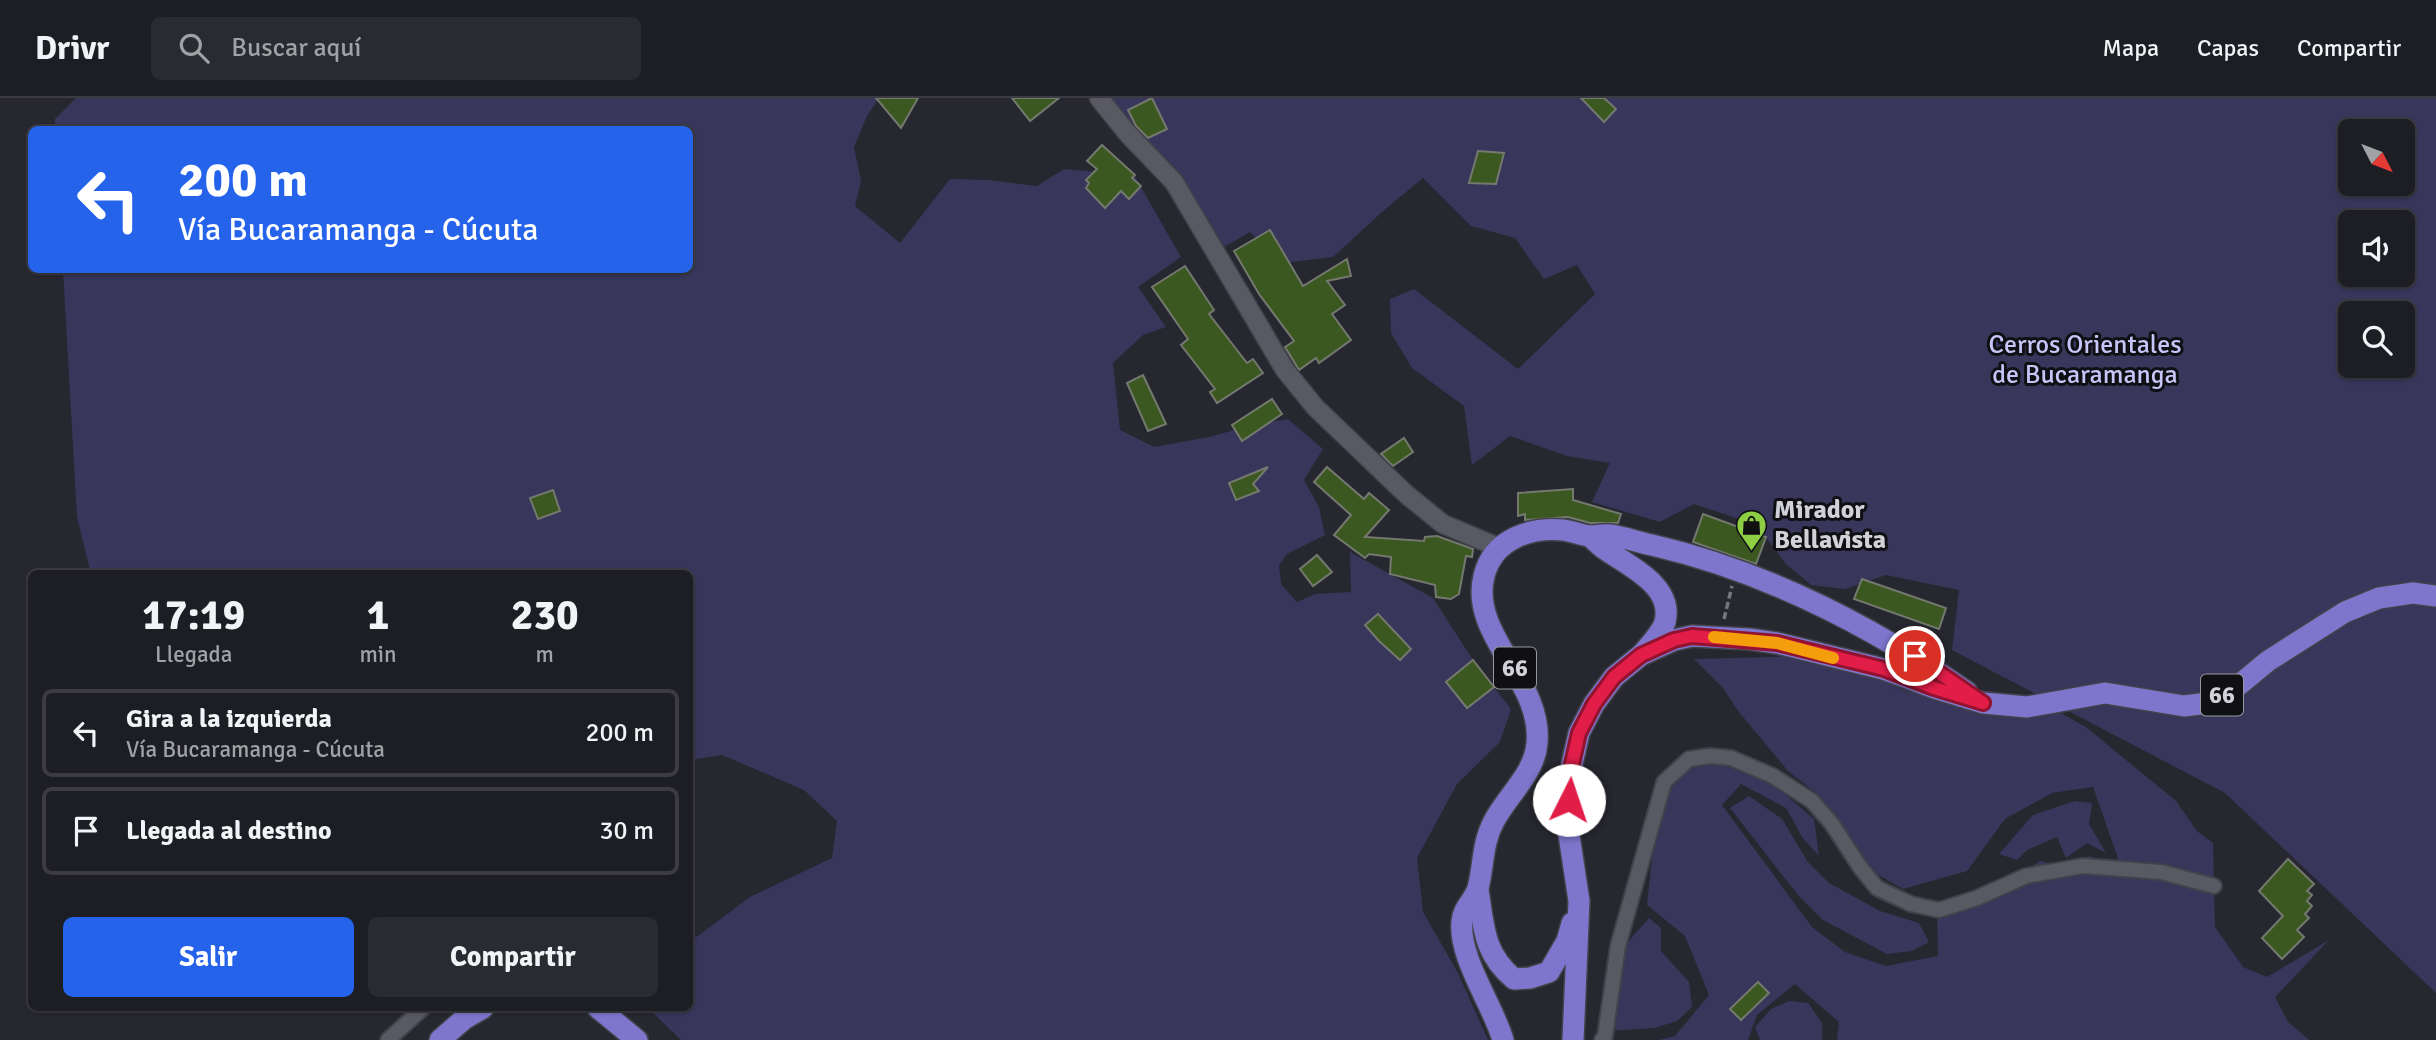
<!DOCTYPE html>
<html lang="es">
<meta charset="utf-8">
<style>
body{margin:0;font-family:Signika,sans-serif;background:#2a2a31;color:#f1f3f6;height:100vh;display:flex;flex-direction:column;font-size:26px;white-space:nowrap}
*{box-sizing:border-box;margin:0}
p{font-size:23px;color:#a0a2a6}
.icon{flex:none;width:38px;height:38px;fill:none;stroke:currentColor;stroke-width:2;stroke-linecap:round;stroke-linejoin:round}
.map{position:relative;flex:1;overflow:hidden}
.panel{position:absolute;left:28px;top:472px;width:665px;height:441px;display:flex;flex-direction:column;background:#1d1d24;border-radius:10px;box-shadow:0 2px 5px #0004,0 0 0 2px #3b3b41}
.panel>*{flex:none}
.top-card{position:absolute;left:28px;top:28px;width:665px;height:147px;border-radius:10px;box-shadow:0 2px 5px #0004,0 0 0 2px #3b3b41;background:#2563eb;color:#fff;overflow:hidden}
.needle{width:46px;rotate:132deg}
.tools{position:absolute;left:2338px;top:21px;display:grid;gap:14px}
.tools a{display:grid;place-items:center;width:77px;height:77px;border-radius:10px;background:#1d1d24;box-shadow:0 2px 5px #0004,0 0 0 2px #3b3b41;font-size:35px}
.pin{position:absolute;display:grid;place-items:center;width:60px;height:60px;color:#fff;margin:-30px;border:4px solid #fff;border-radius:50%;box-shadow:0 2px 7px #0007}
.me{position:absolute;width:77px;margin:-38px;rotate:4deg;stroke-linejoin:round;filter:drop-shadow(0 0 5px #0008)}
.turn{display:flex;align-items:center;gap:24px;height:147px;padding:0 35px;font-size:32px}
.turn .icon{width:91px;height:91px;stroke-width:2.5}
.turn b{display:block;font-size:49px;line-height:60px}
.eta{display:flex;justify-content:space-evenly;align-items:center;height:119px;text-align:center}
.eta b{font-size:42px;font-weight:700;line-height:49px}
.cta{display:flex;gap:14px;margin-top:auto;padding:14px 35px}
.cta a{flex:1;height:80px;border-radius:10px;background:#2563eb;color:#fff;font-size:28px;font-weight:700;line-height:80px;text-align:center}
.cta a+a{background:#2a2a31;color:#f1f3f6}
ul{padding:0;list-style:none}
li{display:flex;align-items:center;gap:21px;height:88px;margin:0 14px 10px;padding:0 21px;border:4px solid #3b3b41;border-radius:10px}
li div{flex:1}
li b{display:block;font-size:26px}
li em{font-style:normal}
header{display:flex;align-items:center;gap:42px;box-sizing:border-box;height:98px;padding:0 35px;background:#1d1d24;border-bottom:2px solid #3b3b41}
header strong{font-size:33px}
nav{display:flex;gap:38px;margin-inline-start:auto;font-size:24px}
.search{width:490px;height:63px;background:#2a2a31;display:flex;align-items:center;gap:18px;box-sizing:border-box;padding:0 24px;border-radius:10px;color:#a0a2a6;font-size:26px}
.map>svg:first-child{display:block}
.green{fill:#38365a;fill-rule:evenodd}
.building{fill:#3c5821;stroke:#74796f;stroke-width:2}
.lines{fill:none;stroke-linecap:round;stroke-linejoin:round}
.minor-casing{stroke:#42424a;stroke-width:18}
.tertiary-casing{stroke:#42424a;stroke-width:21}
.trunk-casing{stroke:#42424a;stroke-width:24}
.path{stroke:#76777e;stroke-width:3.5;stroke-dasharray:7 3.5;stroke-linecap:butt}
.minor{stroke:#595964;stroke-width:14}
.tertiary{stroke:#595964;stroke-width:18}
.trunk{stroke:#7d76cc;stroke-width:21}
.route-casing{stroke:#92132f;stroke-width:18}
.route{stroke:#e11d48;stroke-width:12}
.slow{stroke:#f59e0b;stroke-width:12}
.labels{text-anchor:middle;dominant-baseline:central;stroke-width:6;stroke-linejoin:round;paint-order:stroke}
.shield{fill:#101014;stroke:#97989d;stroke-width:2}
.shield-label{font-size:24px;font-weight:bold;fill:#d1d2d8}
.park-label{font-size:26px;fill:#c7c6f9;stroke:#101014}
.poi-label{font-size:26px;font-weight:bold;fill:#d1d2d8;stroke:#101014;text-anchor:start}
</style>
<header>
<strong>Drivr</strong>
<div class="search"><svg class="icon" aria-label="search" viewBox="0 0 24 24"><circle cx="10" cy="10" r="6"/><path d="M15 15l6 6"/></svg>Buscar aquí</div>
<nav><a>Mapa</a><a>Capas</a><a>Compartir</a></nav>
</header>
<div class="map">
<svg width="2436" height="942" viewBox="0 0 2436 942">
<rect width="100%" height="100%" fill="#272730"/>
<g class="green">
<polygon points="76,0 879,0 867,18 854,49 861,83 855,108 900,145 950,81 989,82 1037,88 1064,71 1134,77 1181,159 1138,189 1166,229 1143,237 1113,265 1120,332 1154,349 1209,339 1253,327 1288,321 1323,351 1304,382 1319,409 1325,437 1287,456 1279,467 1281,486 1297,504 1315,496 1351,494 1350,454 1433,500 1473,562 1511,611 1500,644 1457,686 1417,760 1423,814 1458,875 1488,942 681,942 648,910 690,910 690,842 698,838 750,799 832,760 837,723 804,692 722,657 690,662 690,476 91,476 77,419 63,172 690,172 690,32 55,32 55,21"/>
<path d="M 1094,0 L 2436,0 L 2436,895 L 2225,695 L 1952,552 L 1959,492 L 1886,477 L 1845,491 L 1811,487 L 1786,466 L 1757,427 L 1694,406 L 1660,424 L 1592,404 L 1610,365 L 1567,358 L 1510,338 L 1472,367 L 1464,308 L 1412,270 L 1391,235 L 1390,201 L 1414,191 L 1518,271 L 1595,196 L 1577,167 L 1544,181 L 1515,140 L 1471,128 L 1423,80 L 1381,115 L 1333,159 L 1282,165 L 1250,134 L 1212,156 L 1160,58 ZM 2350,33 L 2403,33 L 2403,86 L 2350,86 ZM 2350,124 L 2403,124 L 2403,177 L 2350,177 ZM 2350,215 L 2403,215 L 2403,268 L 2350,268 Z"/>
<polygon points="1807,558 1927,587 2028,597 2086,629 2176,703 2197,733 2213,745 2215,829 2243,869 2267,879 2329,842 2275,899 2288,924 2309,942 1837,942 1839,924 1795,886 1757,917 1748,942 1659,942 1675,938 1709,897 1685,838 1647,807 1653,751 1651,710 1676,664 1707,661 1733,652 1814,721 1819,758 1802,739 1786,710 1741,686 1722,707 1812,829 1845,854 1886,868 1938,858 1937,815 2004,788 2040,763 2066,770 2089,758 2121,769 2093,689 2052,695 2005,721 1967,773 1903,791 1854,763 1822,700 1788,673 1738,613 1723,590 1694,561"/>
<polygon points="1749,698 1782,721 1808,764 1829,785 1880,813 1919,825 1929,844 1912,853 1887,856 1823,822 1798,797 1730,710"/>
<polygon points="2075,703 2092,705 2089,726 2106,755 2087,745 2066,760 2057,739 2027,752 2017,762 1999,756 2033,717"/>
<path d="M 1649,820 L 1661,830 L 1661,853 L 1689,884 L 1692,909 L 1677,923 L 1655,930 L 1607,933 C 1606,920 1602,901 1603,889 C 1605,867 1635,836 1649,820 Z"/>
<polygon points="1789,903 1808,905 1822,925 1822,942 1760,942 1755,929 1771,911"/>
</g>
<g class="building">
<polygon points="876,0 918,0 901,30"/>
<polygon points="1012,0 1059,0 1030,23"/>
<polygon points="1152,0 1167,31 1148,40 1136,28 1128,12"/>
<polygon points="1581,0 1604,0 1616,11 1604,24"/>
<polygon points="1102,47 1135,77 1132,80 1141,88 1129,101 1121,93 1105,110 1086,90 1089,85 1086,82 1097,71 1087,63"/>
<polygon points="1478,53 1504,55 1496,86 1469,85"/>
<polygon points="1270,132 1303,188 1347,161 1351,178 1327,183 1345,207 1332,216 1351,242 1319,265 1316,260 1299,272 1285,249 1294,243 1259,196 1234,153"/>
<polygon points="1185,168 1214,212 1209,216 1247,265 1253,261 1263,275 1217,305 1210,294 1215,291 1181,247 1188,241 1152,189"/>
<polygon points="1143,277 1166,326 1148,333 1127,285"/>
<polygon points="1272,301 1282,316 1242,343 1232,327"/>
<polygon points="1404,340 1413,354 1393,368 1381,356"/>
<polygon points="1268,369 1253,386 1259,393 1236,402 1229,385"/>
<polygon points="1327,369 1364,401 1369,395 1389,412 1365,439 1424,443 1425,439 1437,438 1473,451 1472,459 1466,458 1459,496 1451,501 1436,499 1435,487 1390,476 1391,459 1369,456 1365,460 1334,437 1351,417 1314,384"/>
<polygon points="1573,391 1573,402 1621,416 1618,425 1590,425 1568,419 1525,422 1525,416 1518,418 1518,395"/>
<polygon points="553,392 560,413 538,421 530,400"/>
<polygon points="1703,416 1766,439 1756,466 1693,444"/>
<polygon points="1317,457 1332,474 1313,488 1300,471"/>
<polygon points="1862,481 1946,510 1939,531 1854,501"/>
<polygon points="1378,516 1411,551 1400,562 1379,543 1365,527"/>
<polygon points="1473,562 1494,589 1467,610 1446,584"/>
<polygon points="2288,761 2314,786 2307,793 2312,797 2307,803 2312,808 2305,816 2309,820 2297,832 2304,839 2282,861 2262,840 2283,818 2259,793"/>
<polygon points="1758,884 1769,895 1741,922 1730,911"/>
</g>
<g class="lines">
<defs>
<g id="minor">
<polyline points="388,942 423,910"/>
<polyline points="1602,942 1605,938 1618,848 1664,684 1689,661 1710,658 1731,660 1773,678 1812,703 1832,726 1860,769 1877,790 1911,806 1939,812 1977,800 2026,778 2083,768 2161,774 2214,788"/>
</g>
<polyline id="tertiary" points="1099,0 1128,36 1174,84 1285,272 1315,309 1407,397 1443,426 1500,450"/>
<g id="trunk">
<path d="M 1590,438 C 1595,443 1600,448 1606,452 C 1629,468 1674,488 1665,524 C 1662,534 1650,547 1643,555"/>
<path d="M 1478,792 C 1484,829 1483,855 1514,881 L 1530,880 L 1549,874 L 1567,843 L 1572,825"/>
<polyline points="598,910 637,942"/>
<polyline points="440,942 464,921 483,910"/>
<path d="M 1503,942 C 1493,907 1458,859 1462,823 C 1463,810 1475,801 1478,790 C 1484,767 1482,745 1494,723 C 1507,698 1535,675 1537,645 C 1543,583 1469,537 1484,478 C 1493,441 1530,429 1563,432 C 1572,433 1581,437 1589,438 C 1596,438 1603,436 1610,437 C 1624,439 1638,444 1652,447 C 1764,473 1872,528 1967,594"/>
<polyline points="1573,942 1579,803 1569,737 1572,666 1579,635 1594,606 1614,579 1641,557 1674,542 1692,538 1749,541 1777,545 1883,571 1934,590 1983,605 2027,609 2105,595 2184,608 2208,605 2239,587 2268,563 2345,514 2379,500 2413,495 2436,498"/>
</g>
</defs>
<use href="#minor" class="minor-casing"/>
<use href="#tertiary" class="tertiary-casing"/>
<use href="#trunk" class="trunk-casing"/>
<polyline class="path" points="1724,521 1732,488"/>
<use href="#minor" class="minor"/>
<use href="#tertiary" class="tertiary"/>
<use href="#trunk" class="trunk"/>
</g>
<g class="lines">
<defs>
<polyline id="route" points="1569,702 1572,666 1579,635 1594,606 1614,579 1641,557 1674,542 1692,538 1777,545 1884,571 1934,590 1983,605 1915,558"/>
</defs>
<use href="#route" class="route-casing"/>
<use href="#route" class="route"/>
<polyline class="slow" points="1714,539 1777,545 1833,560"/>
</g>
<defs>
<symbol id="shop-pin" viewBox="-11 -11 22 30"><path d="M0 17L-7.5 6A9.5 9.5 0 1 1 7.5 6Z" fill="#8dce45" stroke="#101014"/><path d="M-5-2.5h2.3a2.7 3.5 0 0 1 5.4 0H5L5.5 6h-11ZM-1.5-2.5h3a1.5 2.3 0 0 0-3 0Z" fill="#111"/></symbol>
</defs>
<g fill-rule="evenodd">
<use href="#shop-pin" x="1734" y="410" width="35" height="47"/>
</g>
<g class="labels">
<g class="shield">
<rect x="1494" y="549.5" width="42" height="41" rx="5"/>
<rect x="2201" y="576.5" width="42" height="41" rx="5"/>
</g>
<g class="shield-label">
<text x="1515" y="570">66</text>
<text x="2222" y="597">66</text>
</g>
<g class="park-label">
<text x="2085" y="247">Cerros Orientales<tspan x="2085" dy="30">de Bucaramanga</tspan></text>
</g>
<g class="poi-label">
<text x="1774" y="412">Mirador<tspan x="1774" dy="30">Bellavista</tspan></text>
</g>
</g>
</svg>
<div class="tools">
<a><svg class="needle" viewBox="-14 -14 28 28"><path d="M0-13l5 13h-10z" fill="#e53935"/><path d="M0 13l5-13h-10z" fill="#a0a2a6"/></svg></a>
<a><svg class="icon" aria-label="sound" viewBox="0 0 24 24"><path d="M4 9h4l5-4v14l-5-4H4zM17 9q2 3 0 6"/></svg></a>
<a><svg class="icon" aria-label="search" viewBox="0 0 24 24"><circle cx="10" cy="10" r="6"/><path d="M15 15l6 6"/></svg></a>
</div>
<div class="pin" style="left:1915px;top:558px;background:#d93025"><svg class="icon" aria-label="arrive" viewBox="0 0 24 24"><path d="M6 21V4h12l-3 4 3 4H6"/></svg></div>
<svg class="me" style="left:1569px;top:702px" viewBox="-20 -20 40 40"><circle r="19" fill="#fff"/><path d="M0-13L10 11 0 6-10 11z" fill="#e11d48"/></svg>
<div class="top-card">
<div class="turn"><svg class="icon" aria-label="left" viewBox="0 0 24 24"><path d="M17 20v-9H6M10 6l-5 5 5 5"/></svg><div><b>200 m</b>Vía Bucaramanga - Cúcuta</div></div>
</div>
<section class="panel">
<div class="eta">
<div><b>17:19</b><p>Llegada</p></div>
<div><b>1</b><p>min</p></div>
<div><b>230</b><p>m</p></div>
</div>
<ul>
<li><svg class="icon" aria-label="left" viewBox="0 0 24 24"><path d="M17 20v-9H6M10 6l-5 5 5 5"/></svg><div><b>Gira a la izquierda</b><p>Vía Bucaramanga - Cúcuta</p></div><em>200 m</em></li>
<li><svg class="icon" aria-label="arrive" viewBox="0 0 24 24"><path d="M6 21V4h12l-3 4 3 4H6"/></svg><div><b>Llegada al destino</b></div><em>30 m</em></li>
</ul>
<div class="cta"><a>Salir</a><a>Compartir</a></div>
</section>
</div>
